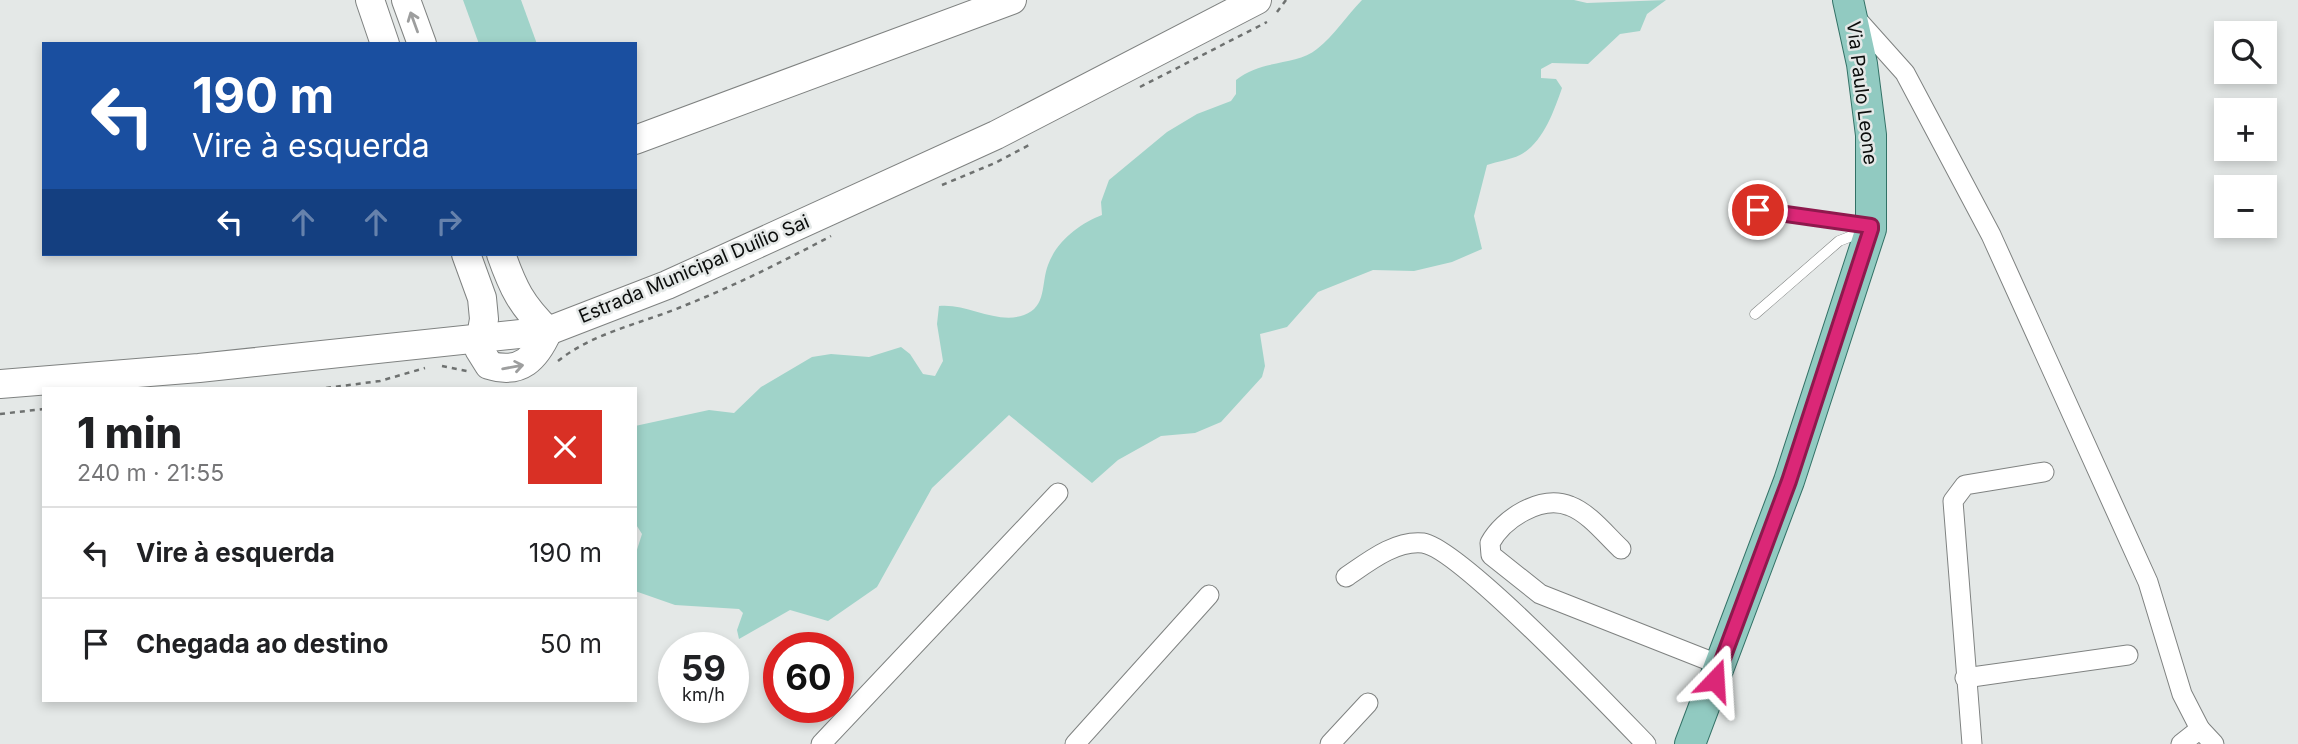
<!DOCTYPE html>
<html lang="pt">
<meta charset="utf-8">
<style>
body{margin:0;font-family:Inter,sans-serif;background:#f2f2f2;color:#202124;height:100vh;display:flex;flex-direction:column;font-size:26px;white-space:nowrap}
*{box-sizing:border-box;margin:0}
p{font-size:23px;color:#757577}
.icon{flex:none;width:38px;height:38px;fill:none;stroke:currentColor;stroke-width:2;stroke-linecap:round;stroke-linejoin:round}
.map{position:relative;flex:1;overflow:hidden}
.details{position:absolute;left:42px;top:387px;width:595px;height:315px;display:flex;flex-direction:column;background:#fff;border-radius:0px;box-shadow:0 4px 10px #0003}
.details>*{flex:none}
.hud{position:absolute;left:42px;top:42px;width:595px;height:214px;border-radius:0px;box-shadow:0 4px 10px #0003;background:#1a4fa0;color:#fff;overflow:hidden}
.controls{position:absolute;left:2214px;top:21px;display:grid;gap:14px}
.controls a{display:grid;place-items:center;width:63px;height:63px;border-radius:0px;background:#fff;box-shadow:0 4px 10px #0003;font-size:35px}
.speed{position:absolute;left:658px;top:632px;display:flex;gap:14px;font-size:35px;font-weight:700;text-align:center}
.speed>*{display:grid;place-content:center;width:91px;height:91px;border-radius:50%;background:#fff;box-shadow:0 4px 10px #0003;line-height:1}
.speed small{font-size:18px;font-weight:400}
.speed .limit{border:10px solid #d22;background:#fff;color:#111}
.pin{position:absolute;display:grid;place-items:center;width:60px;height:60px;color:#fff;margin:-30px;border:4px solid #fff;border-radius:50%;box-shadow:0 2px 7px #0007}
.me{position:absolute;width:77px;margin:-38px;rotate:20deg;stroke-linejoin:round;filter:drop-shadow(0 0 5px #0008)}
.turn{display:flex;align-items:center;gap:24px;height:147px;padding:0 35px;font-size:32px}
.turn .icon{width:91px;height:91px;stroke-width:2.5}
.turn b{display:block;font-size:49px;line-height:60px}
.lanes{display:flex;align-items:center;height:66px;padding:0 35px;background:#0003;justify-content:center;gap:35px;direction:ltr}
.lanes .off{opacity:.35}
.round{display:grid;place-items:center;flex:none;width:74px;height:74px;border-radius:0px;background:#f2f2f2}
.head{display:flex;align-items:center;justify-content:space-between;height:119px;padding:0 35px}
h1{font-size:42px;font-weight:800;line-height:52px}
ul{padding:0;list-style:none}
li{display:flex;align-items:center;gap:21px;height:91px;padding:0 35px;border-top:2px solid #e0e0e0}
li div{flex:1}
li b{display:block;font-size:26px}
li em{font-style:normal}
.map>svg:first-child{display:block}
.green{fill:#a0d3c9}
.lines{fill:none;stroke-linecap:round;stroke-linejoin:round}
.lane-casing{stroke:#7f8281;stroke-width:11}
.street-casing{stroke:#7f8281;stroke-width:21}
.secondary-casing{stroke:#7f8281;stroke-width:30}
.primary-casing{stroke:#327166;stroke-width:32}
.path{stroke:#6e7170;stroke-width:2.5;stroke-dasharray:5 5;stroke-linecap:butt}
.lane{stroke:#fff;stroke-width:10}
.street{stroke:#fff;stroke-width:19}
.secondary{stroke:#fff;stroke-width:28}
.primary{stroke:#91cac1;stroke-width:30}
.oneway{stroke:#9d9e9e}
.route-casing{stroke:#8e194d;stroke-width:18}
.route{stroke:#db2777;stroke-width:12}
.labels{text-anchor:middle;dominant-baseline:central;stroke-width:5;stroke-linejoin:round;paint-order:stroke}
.street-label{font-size:19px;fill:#0b0d0c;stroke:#e4e8e7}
</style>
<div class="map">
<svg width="2298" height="744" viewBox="0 0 2298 744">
<rect width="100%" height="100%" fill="#e4e8e7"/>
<g class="green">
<polygon points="463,0 521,0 537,44 479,44"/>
<path d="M 1362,0 L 1574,0 L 1587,3 L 1666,0 L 1647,14 L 1640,31 L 1620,34 L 1588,64 L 1552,63 L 1541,69 L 1541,78 L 1556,79 L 1562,88 C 1554,111 1543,143 1520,155 C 1510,160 1498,161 1487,165 L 1474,216 L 1482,249 L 1452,262 L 1414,271 L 1373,270 L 1318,292 L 1287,327 L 1260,334 L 1265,366 L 1262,377 L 1221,422 L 1195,433 L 1161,436 L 1118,460 L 1092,483 L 1009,415 L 932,488 L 877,587 L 828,621 L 790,610 L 739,639 L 737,630 L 743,613 L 739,609 L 675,605 L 635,591 L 635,556 L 642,534 L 635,523 L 635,426 L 709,410 L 734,413 L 761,387 L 812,357 L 831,354 L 869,357 L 901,347 L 910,354 L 923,374 L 935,376 L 943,361 L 937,324 L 939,306 C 967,303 997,325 1024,315 C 1047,307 1041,283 1048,265 C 1056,242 1080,223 1102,215 L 1101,202 L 1109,180 L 1167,132 L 1197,114 L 1231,101 L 1236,94 L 1236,80 C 1262,59 1296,66 1317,49 C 1334,36 1347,15 1362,0 Z"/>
</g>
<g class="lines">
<defs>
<g id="lane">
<polyline points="1758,210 1867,226"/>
<polyline points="1755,314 1839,241 1867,230"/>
</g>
<g id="street">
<polyline points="1854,16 1905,73 1991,235 2148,582 2182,694 2200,729 2214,744"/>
<path d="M 1621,549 C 1606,535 1589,513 1570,506 C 1541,494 1503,519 1490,543 L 1491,555 L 1540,594 L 1720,665"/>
<path d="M 1346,577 C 1368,562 1395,540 1423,543 C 1459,548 1613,710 1646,744"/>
<polyline points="1965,678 2128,655"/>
<polyline points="821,744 1058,493"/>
<polyline points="1075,744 1209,595"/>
<polyline points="1330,744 1368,703"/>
<polyline points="1972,744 1953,501 1965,485 2044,472"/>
<polyline points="2181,744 2200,729"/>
</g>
<g id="secondary">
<polyline points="370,0 385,44"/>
<polyline points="406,0 422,44"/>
<polyline points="635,140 1012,0"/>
<path d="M 466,254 L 482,298 L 484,319 L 479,349 L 489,365 C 521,375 536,358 548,331 C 521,305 513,288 501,254"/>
<polyline points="0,384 199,368 548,331 667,285 996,135 1257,0"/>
</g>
<polyline id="primary" points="1690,744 1789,481 1871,229 1871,135 1862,64 1848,0"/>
</defs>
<use href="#lane" class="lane-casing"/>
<use href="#street" class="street-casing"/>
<use href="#secondary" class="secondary-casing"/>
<use href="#primary" class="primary-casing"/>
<g class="path">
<polyline points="1277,12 1286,0"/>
<polyline points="1140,87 1267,22"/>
<polyline points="942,185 995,163 1031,144"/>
<path d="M 558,361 C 594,332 644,323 686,305 C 736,285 784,261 831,236"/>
<polyline points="442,366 467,371"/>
<polyline points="326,388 380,381 425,368"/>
<polyline points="0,414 44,409"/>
</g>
<use href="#lane" class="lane"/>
<use href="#street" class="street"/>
<use href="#secondary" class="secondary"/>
<use href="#primary" class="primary"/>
</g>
<defs><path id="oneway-shaft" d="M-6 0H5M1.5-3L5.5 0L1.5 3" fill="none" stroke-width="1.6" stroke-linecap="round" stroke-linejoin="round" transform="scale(1.75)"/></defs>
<g class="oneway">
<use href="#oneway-shaft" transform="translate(414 22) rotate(-110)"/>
<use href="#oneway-shaft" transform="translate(513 367) rotate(-10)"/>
</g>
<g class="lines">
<defs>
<polyline id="route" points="1715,680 1789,481 1871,229 1871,226 1758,210"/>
</defs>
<use href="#route" class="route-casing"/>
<use href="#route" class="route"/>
</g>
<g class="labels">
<g class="street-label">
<text transform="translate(1862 93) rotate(83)">Via Paulo Leone</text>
<text transform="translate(694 269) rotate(-23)">Estrada Municipal Duílio Sai</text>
</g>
</g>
</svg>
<div class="controls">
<a><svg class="icon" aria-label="search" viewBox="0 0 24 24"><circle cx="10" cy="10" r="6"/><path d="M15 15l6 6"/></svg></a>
<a>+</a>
<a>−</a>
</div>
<div class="speed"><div>59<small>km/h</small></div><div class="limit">60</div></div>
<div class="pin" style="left:1758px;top:210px;background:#d93025"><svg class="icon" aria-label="arrive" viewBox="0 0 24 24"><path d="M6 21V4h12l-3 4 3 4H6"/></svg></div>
<svg class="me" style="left:1715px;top:680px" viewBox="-20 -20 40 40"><path d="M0-17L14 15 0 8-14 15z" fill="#db2777" stroke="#fff" stroke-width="4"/></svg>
<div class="hud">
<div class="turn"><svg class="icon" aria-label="left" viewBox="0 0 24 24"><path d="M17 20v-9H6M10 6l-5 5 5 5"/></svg><div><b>190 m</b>Vire à esquerda</div></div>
<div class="lanes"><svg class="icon" aria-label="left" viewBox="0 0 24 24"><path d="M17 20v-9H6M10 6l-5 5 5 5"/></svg><svg class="icon off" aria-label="ahead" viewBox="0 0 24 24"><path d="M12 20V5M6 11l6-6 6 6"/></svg><svg class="icon off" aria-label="ahead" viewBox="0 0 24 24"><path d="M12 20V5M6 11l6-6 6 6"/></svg><svg class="icon off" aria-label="right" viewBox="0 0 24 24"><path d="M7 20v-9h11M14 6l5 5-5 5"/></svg></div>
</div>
<section class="details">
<div class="head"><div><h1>1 min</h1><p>240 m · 21:55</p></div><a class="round" style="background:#d93025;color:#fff"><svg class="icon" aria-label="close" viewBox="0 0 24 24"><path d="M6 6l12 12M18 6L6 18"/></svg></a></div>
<ul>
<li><svg class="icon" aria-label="left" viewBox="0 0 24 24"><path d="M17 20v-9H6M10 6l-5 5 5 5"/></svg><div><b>Vire à esquerda</b></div><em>190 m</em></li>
<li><svg class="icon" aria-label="arrive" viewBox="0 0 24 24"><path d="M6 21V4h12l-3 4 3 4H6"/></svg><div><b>Chegada ao destino</b></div><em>50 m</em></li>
</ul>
</section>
</div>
